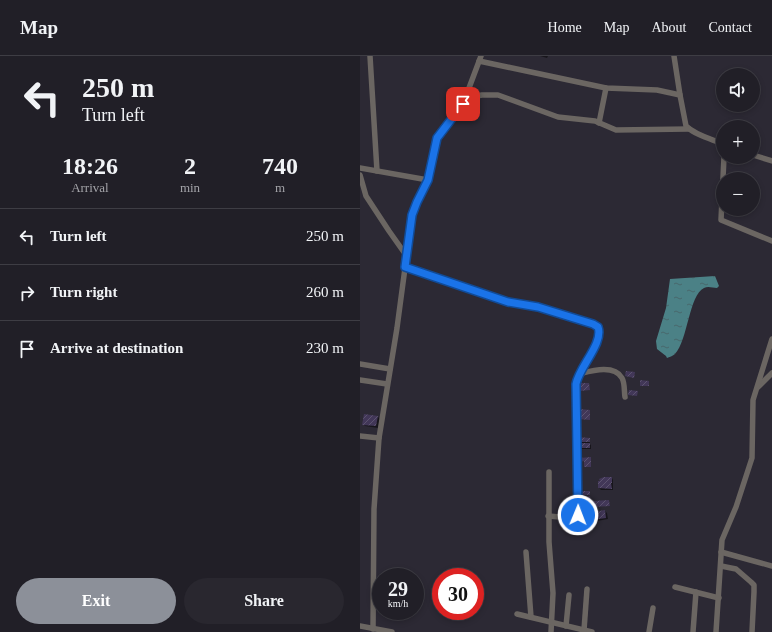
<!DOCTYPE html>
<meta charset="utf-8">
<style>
body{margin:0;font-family:"Times New Roman",serif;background:#29272f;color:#f1f3f6;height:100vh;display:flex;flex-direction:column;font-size:15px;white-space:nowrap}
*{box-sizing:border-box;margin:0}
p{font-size:13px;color:#a2a2a7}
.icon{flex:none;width:22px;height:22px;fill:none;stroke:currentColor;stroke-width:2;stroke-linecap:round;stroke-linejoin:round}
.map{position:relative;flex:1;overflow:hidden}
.details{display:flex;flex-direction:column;background:#211f27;width:360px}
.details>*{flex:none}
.top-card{background:#211f27;color:#f1f3f6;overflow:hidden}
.fabs{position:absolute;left:356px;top:12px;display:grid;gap:8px}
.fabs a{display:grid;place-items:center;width:44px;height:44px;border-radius:50%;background:#211f27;box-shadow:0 2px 6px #0003,0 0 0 1px #3e3d44;font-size:20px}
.speed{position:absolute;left:12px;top:512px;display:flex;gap:8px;font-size:20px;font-weight:700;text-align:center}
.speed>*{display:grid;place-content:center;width:52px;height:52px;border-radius:50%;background:#211f27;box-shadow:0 2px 6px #0003,0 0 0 1px #3e3d44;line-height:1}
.speed small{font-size:10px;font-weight:400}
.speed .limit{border:6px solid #d22;background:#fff;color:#111}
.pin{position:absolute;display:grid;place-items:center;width:34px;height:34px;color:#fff;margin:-17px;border-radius:8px;box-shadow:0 2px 6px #0006}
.me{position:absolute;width:44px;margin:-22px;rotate:1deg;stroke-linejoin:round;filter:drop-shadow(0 0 3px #0008)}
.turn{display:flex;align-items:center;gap:14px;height:84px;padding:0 16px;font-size:18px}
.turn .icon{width:52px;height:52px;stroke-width:2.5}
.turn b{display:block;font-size:28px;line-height:34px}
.eta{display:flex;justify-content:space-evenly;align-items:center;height:68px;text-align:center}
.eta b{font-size:24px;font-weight:700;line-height:28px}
.action{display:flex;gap:8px;margin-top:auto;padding:8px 16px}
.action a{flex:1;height:46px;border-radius:24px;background:#8c9099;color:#fff;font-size:16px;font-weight:700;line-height:46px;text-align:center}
.action a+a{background:#29272f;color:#f1f3f6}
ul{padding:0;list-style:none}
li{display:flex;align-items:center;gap:12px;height:56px;padding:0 16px;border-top:1px solid #3e3d44}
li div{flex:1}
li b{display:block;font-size:15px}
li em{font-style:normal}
header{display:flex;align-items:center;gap:24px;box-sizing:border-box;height:56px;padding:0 20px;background:#211f27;border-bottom:1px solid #3e3d44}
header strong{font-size:19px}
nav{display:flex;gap:22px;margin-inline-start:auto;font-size:14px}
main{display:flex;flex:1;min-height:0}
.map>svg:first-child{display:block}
.water{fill:url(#water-ripples)}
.shadow{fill:#0007}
.building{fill:url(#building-hatch)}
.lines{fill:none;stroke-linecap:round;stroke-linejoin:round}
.minor{stroke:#6b6662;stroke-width:5.5}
.route-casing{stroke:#114b97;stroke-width:10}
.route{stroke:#1a73e8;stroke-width:7}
</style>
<header>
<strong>Map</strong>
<nav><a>Home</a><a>Map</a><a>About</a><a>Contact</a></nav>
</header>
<main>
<section class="details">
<div class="top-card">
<div class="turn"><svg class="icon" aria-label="left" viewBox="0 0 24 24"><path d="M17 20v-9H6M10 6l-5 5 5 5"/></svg><div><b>250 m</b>Turn left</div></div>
</div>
<div class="eta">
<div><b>18:26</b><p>Arrival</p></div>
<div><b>2</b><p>min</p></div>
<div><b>740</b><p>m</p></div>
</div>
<ul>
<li><svg class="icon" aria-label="left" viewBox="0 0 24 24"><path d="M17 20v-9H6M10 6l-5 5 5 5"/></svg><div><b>Turn left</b></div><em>250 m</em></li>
<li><svg class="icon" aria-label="right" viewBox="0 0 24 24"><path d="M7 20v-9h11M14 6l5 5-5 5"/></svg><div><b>Turn right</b></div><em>260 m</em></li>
<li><svg class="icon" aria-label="arrive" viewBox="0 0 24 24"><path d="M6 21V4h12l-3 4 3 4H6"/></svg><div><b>Arrive at destination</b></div><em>230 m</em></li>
</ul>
<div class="action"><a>Exit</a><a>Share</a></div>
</section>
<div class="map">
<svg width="412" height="576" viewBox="0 0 412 576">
<defs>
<pattern id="water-ripples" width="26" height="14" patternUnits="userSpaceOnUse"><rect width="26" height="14" fill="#4b8186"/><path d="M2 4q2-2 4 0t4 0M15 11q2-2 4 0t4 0" fill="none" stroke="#48686c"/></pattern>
<pattern id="building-hatch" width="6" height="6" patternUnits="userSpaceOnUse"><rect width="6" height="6" fill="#423758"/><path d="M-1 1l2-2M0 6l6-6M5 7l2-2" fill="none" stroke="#5d5470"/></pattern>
</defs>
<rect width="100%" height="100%" fill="#2c2934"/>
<path class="water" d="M 355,220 L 359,230 L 357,232 C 353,232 348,230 344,232 C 329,239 328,284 315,298 C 313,300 309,301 307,302 L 306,300 L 297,293 L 296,285 L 306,252 L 310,223 Z"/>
<g class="shadow">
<polygon points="180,0 188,0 187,2"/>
<polygon points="5,359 18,361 20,363 18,372 5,370 3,368"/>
<polygon points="229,383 230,387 228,387 231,389 231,393 221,393 220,392 222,388 220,386"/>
<polygon points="252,422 253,424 253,434 241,434 239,432"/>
<polygon points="249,445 250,450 234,450"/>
<polygon points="245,455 247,457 248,463 226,467 225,468 223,466 222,459"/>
</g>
<g class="building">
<polygon points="266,315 275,316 274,322 265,320"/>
<polygon points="280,324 289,325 289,330 280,330"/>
<polygon points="219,327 229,327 230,334 220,335"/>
<polygon points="269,334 278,335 277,340 268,339"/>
<polygon points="219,353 230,354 230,364 219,363"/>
<polygon points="4,358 18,360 16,370 2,369"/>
<polygon points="218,381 230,382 230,386 219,386"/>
<rect x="219" y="387" width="11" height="5"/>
<polygon points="231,401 231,411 224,411 224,405 220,406 220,402"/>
<polygon points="244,421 252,421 252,427 251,427 252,433 238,432 238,425 240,425 239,423"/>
<rect x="221" y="435" width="9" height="4"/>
<polygon points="230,440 231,448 225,449 224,441"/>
<polygon points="249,444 250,450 233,451 233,445"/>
<polygon points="245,454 246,462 225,465 225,467 222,467 221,458"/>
</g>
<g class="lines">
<g class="minor">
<polyline points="10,0 17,115"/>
<path d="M 314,0 L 320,39 L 326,70 C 335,79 351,83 363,88"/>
<polyline points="119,5 246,32 297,34 320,39"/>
<polyline points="106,42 122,39 138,39 198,61 235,65 256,74 329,73"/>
<polyline points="239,67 246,32"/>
<polyline points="393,99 412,105"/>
<polyline points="364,101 361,164 412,185"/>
<polyline points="0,112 68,124"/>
<polyline points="0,119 6,140 29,175 46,199"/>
<path d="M 45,211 L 148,246 L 178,251 L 233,267 L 238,271 C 244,287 219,311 216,328 L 219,456 L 217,461 L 212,462 L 188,460"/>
<polyline points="0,308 30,313"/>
<path d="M 219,318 C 231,315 254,308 262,322 C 265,327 264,336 265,341"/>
<polyline points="0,324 27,328"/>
<polyline points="398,331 412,317"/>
<polyline points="0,380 19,382"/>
<polyline points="189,416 189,486 193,537 191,576"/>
<polyline points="166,496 171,561"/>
<polyline points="361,496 412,510"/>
<polyline points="361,510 376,513 391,526 394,529 394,536 392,576"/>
<polyline points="315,531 359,542"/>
<polyline points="157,558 232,576"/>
<polyline points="0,570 32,576"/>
<polyline points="206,570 209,539"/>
<polyline points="13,573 14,453 19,382 37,272 51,167 54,153 68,124 77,82 103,48 121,0"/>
<polyline points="224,574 227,533"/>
<polyline points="289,576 293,552"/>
<polyline points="333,576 336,536"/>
<polyline points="356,576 362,484 376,451 392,402 393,344 412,283"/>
</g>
</g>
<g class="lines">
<defs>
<path id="route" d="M 103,48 L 77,82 L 68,124 L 57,146 L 52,159 L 45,211 L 148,246 L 178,251 L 233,268 L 238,271 C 244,287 219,311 216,328 L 218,459"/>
</defs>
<use href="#route" class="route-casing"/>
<use href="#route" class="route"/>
</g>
</svg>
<div class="fabs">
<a><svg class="icon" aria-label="sound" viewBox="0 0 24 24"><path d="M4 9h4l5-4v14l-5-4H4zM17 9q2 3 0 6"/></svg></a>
<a>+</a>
<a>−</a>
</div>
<div class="speed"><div>29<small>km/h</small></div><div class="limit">30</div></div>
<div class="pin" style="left:103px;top:48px;background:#d93025"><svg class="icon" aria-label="arrive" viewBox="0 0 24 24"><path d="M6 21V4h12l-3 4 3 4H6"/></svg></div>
<svg class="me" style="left:218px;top:459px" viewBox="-20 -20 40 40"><circle r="17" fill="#1a73e8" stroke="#fff" stroke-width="3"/><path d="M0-11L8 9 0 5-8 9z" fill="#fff"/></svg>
</div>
</main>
